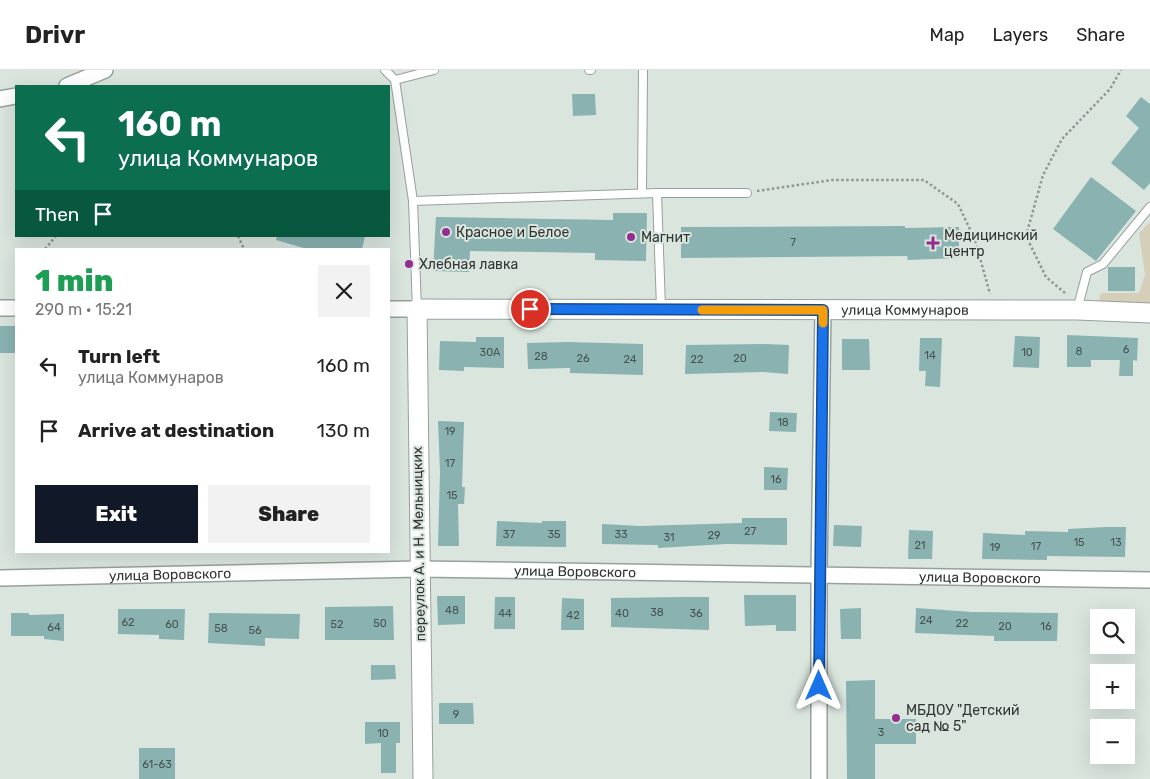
<!DOCTYPE html>
<meta charset="utf-8">
<style>
body{margin:0;font-family:Rubik,sans-serif;background:#f2f2f2;color:#222;height:100vh;display:flex;flex-direction:column;font-size:19px;white-space:nowrap}
*{box-sizing:border-box;margin:0}
p{font-size:16px;color:#767676}
.icon{flex:none;width:28px;height:28px;fill:none;stroke:currentColor;stroke-width:2;stroke-linecap:round;stroke-linejoin:round}
.map{position:relative;flex:1;overflow:hidden}
.panel{position:absolute;left:15px;top:178px;width:375px;height:305px;display:flex;flex-direction:column;background:#fff;border-radius:0px;box-shadow:0 5px 20px #0002}
.panel>*{flex:none}
.top-card{position:absolute;left:15px;top:15px;width:375px;height:152px;border-radius:0px;box-shadow:0 5px 20px #0002;background:#0b6e4f;color:#fff;overflow:hidden}
.controls{position:absolute;left:1090px;top:539px;display:grid;gap:10px}
.controls a{display:grid;place-items:center;width:45px;height:45px;border-radius:0px;background:#fff;box-shadow:0 5px 20px #0002;font-size:25px}
.pin{position:absolute;display:grid;place-items:center;width:42px;height:42px;color:#fff;margin:-21px;border:2px solid #fff;border-radius:50%;box-shadow:0 1px 5px #0007}
.me{position:absolute;width:55px;margin:-28px;rotate:0deg;stroke-linejoin:round;filter:drop-shadow(0 0 4px #0008)}
.turn{display:flex;align-items:center;gap:18px;height:105px;padding:0 20px;font-size:22px}
.turn .icon{width:65px;height:65px;stroke-width:2.5}
.turn b{display:block;font-size:35px;line-height:42px}
.then{display:flex;align-items:center;height:48px;padding:0 20px;background:#0003;gap:10px;font-size:19px}
.round{display:grid;place-items:center;flex:none;width:52px;height:52px;border-radius:0px;background:#f2f2f2}
.summary{display:flex;align-items:center;justify-content:space-between;height:85px;padding:0 20px}
h1{font-size:30px;font-weight:800;line-height:38px;color:#1e9e55}
.button{display:flex;gap:10px;margin-top:auto;padding:10px 20px}
.button a{flex:1;height:58px;border-radius:0px;background:#111827;color:#fff;font-size:20px;font-weight:800;line-height:58px;text-align:center}
.button a+a{background:#f2f2f2;color:#222}
ul{padding:0;list-style:none}
li{display:flex;align-items:center;gap:15px;height:65px;padding:0 20px}
li div{flex:1}
li b{display:block;font-size:19px}
li em{font-style:normal}
header{display:flex;align-items:center;gap:30px;box-sizing:border-box;height:70px;padding:0 25px;background:#fff;border-bottom:1px solid #e0e0e0}
header strong{font-size:24px}
nav{display:flex;gap:28px;margin-inline-start:auto;font-size:18px}
.map>svg:first-child{display:block}
.green{fill:#d5ceb9}
.building{fill:#89b2b1}
.lines{fill:none;stroke-linecap:round;stroke-linejoin:round}
.service-casing{stroke:#97a19b;stroke-width:10}
.minor-casing{stroke:#97a19b;stroke-width:18}
.tertiary-casing{stroke:#97a19b;stroke-width:21}
.path{stroke:#8f9692;stroke-width:2.5;stroke-dasharray:2.5 2.5;stroke-linecap:butt}
.service{stroke:#fff;stroke-width:8}
.minor{stroke:#fff;stroke-width:15}
.tertiary{stroke:#fff;stroke-width:19}
.route-casing{stroke:#114b97;stroke-width:12}
.route{stroke:#1a73e8;stroke-width:9}
.slow{stroke:#f59e0b;stroke-width:9}
.poi-dot{fill:#952d91;stroke:#dae5de;stroke-width:2}
.labels{text-anchor:middle;dominant-baseline:central;stroke-width:4;stroke-linejoin:round;paint-order:stroke}
.number-label{font-size:11px;fill:#475452}
.poi-label{font-size:14px;fill:#313533;stroke:#dae5de;text-anchor:start}
.street-label{font-size:14px;fill:#313533;stroke:#dae5de}
</style>
<header>
<strong>Drivr</strong>
<nav><a>Map</a><a>Layers</a><a>Share</a></nav>
</header>
<div class="map">
<svg width="1150" height="709" viewBox="0 0 1150 709">
<rect width="100%" height="100%" fill="#dae5de"/>
<polygon class="green" points="1150,152 1150,243 1098,234 1101,223 1139,223 1145,205 1139,163"/>
<g class="building">
<polygon points="572,24 595,24 596,45 573,46"/>
<polygon points="1141,27 1150,34 1150,113 1144,120 1111,93 1139,58 1126,46"/>
<polygon points="1091,107 1136,141 1096,191 1053,159"/>
<polygon points="613,143 647,143 646,191 595,190 595,183 470,181 469,202 433,201 436,147 613,150"/>
<polygon points="905,156 905,158 959,157 959,188 908,190 907,186 681,188 681,157"/>
<polygon points="277,166 365,166 362,179 307,179 276,170"/>
<rect x="1108" y="197" width="27" height="24"/>
<rect x="0" y="256" width="16" height="27"/>
<polygon points="1067,265 1138,268 1137,291 1133,290 1133,306 1119,306 1120,290 1091,290 1091,297 1067,297"/>
<polygon points="1015,266 1040,267 1039,298 1013,297"/>
<polygon points="476,267 504,267 504,298 464,297 464,301 439,300 440,271 476,272"/>
<polygon points="920,268 942,268 940,317 925,316 926,301 919,301"/>
<polygon points="842,269 869,269 870,300 842,300"/>
<polygon points="568,272 643,274 643,305 570,303 570,298 528,299 527,273"/>
<polygon points="765,274 789,275 788,304 763,302 685,304 686,275"/>
<polygon points="770,342 797,343 796,362 769,361"/>
<polygon points="438,351 464,352 462,417 465,417 464,434 458,434 459,476 438,476 440,402"/>
<polygon points="764,397 788,398 787,420 764,420"/>
<polygon points="742,448 787,448 787,475 726,474 658,478 658,475 602,474 602,454 640,456 742,453"/>
<polygon points="497,451 542,453 542,451 566,451 566,477 496,476"/>
<polygon points="834,455 862,456 861,477 833,476"/>
<polygon points="1106,457 1126,457 1125,487 1047,486 1047,490 982,489 983,463 1025,465 1025,461 1068,462 1068,459"/>
<polygon points="909,460 933,461 932,489 908,489"/>
<polygon points="744,525 796,525 796,561 776,561 776,555 745,556"/>
<polygon points="437,526 465,526 465,554 438,555"/>
<polygon points="495,527 515,527 515,559 494,559"/>
<polygon points="684,527 709,527 709,560 611,557 611,528"/>
<polygon points="562,528 584,529 584,560 561,560"/>
<polygon points="393,536 394,570 325,570 325,537"/>
<polygon points="861,538 861,569 841,569 840,539"/>
<polygon points="916,538 972,542 1058,543 1057,571 994,571 994,566 915,563"/>
<polygon points="118,539 185,539 184,570 159,569 159,565 118,564"/>
<polygon points="11,543 29,543 29,545 64,544 64,571 44,569 44,566 11,566"/>
<polygon points="209,543 300,544 299,569 265,568 265,576 208,573"/>
<polygon points="371,595 395,595 396,609 371,610"/>
<polygon points="875,610 875,649 916,649 916,674 875,674 875,709 847,709 846,611"/>
<polygon points="439,633 473,633 474,654 439,654"/>
<polygon points="365,652 400,652 400,673 396,673 396,703 381,703 381,673 365,674"/>
<rect x="139" y="678" width="36" height="31"/>
</g>
<g class="lines">
<defs>
<g id="service">
<polyline points="385,0 395,10 413,131 417,239"/>
<polyline points="589,0 591,0"/>
<polyline points="395,10 434,0"/>
<polyline points="642,123 643,0"/>
<polyline points="657,123 661,238"/>
<polyline points="413,131 657,123 747,123"/>
<polyline points="1077,240 1087,202 1103,194 1150,137"/>
</g>
<g id="minor">
<polyline points="67,16 105,0"/>
<polyline points="0,29 16,26"/>
<polyline points="0,238 16,238"/>
<polyline points="389,239 417,239"/>
<path id="s1" d="M 0,508 L 419,499 L 1150,510"/>
<polyline points="819,709 819,504 823,240"/>
</g>
<g id="tertiary">
<path id="s2" d="M 423,709 L 417,239 L 1077,240 L 1150,243"/>
</g>
</defs>
<use href="#service" class="service-casing"/>
<use href="#minor" class="minor-casing"/>
<use href="#tertiary" class="tertiary-casing"/>
<g class="path">
<polyline points="757,121 832,110 924,110 958,134 975,170 990,224"/>
<polyline points="238,166 244,179"/>
<polyline points="45,179 56,166"/>
<polyline points="1065,223 1046,207 1026,166 1043,105 1062,69 1110,19 1121,0"/>
</g>
<use href="#service" class="service"/>
<use href="#minor" class="minor"/>
<use href="#tertiary" class="tertiary"/>
</g>
<g class="lines">
<defs>
<polyline id="route" points="530,239 823,240 819,616"/>
</defs>
<use href="#route" class="route-casing"/>
<use href="#route" class="route"/>
<polyline class="slow" points="702,240 823,240 823,253"/>
</g>
<g class="poi-dot">
<circle cx="446" cy="162" r="5"/>
<circle cx="631" cy="167" r="5"/>
<path d="M930.5 165.5h5v5h5v5h-5v5h-5v-5h-5v-5h5z"/>
<circle cx="409" cy="194" r="5"/>
<circle cx="896" cy="648" r="5"/>
</g>
<g class="labels">
<g class="number-label">
<text x="793" y="172">7</text>
<text x="1126" y="279">6</text>
<text x="1079" y="281">8</text>
<text x="490" y="282">30А</text>
<text x="1027" y="282">10</text>
<text x="930" y="285">14</text>
<text x="541" y="286">28</text>
<text x="583" y="288">26</text>
<text x="740" y="288">20</text>
<text x="630" y="289">24</text>
<text x="697" y="289">22</text>
<text x="783" y="352">18</text>
<text x="450" y="361">19</text>
<text x="450" y="393">17</text>
<text x="776" y="409">16</text>
<text x="452" y="425">15</text>
<text x="750" y="461">27</text>
<text x="509" y="464">37</text>
<text x="554" y="464">35</text>
<text x="621" y="464">33</text>
<text x="714" y="465">29</text>
<text x="669" y="467">31</text>
<text x="1079" y="472">15</text>
<text x="1116" y="472">13</text>
<text x="920" y="475">21</text>
<text x="1036" y="476">17</text>
<text x="995" y="477">19</text>
<text x="452" y="540">48</text>
<text x="657" y="542">38</text>
<text x="505" y="543">44</text>
<text x="622" y="543">40</text>
<text x="696" y="543">36</text>
<text x="573" y="545">42</text>
<text x="926" y="550">24</text>
<text x="128" y="552">62</text>
<text x="380" y="553">50</text>
<text x="962" y="553">22</text>
<text x="172" y="554">60</text>
<text x="337" y="554">52</text>
<text x="1005" y="556">20</text>
<text x="1046" y="556">16</text>
<text x="54" y="557">64</text>
<text x="221" y="558">58</text>
<text x="255" y="560">56</text>
<text x="456" y="644">9</text>
<text x="881" y="662">3</text>
<text x="383" y="663">10</text>
<text x="157" y="694">61-63</text>
</g>
<g class="poi-label">
<text x="456" y="162">Красное и Белое</text>
<text x="944" y="165">Медицинский<tspan x="944" dy="16">центр</tspan></text>
<text x="641" y="167">Магнит</text>
<text x="419" y="194">Хлебная лавка</text>
<text x="906" y="640">МБДОУ "Детский<tspan x="906" dy="16">сад № 5"</tspan></text>
</g>
<g class="street-label">
<text stroke="none"><textPath href="#s2" startOffset="958">улица Коммунаров</textPath></text>
<text transform="translate(419 474) rotate(-91)">переулок А. и Н. Мельницких</text>
<text stroke="none"><textPath href="#s1" startOffset="575">улица Воровского</textPath></text>
<text stroke="none"><textPath href="#s1" startOffset="170">улица Воровского</textPath></text>
<text stroke="none"><textPath href="#s1" startOffset="980">улица Воровского</textPath></text>
</g>
</g>
</svg>
<div class="controls">
<a><svg class="icon" aria-label="search" viewBox="0 0 24 24"><circle cx="10" cy="10" r="6"/><path d="M15 15l6 6"/></svg></a>
<a>+</a>
<a>−</a>
</div>
<div class="pin" style="left:530px;top:239px;background:#d93025"><svg class="icon" aria-label="arrive" viewBox="0 0 24 24"><path d="M6 21V4h12l-3 4 3 4H6"/></svg></div>
<svg class="me" style="left:819px;top:616px" viewBox="-20 -20 40 40"><path d="M0-17L14 15 0 8-14 15z" fill="#1a73e8" stroke="#fff" stroke-width="4"/></svg>
<div class="top-card">
<div class="turn"><svg class="icon" aria-label="left" viewBox="0 0 24 24"><path d="M17 20v-9H6M10 6l-5 5 5 5"/></svg><div><b>160 m</b>улица Коммунаров</div></div>
<div class="then">Then<svg class="icon" aria-label="arrive" viewBox="0 0 24 24"><path d="M6 21V4h12l-3 4 3 4H6"/></svg></div>
</div>
<section class="panel">
<div class="summary"><div><h1>1 min</h1><p>290 m · 15:21</p></div><a class="round"><svg class="icon" aria-label="close" viewBox="0 0 24 24"><path d="M6 6l12 12M18 6L6 18"/></svg></a></div>
<ul>
<li><svg class="icon" aria-label="left" viewBox="0 0 24 24"><path d="M17 20v-9H6M10 6l-5 5 5 5"/></svg><div><b>Turn left</b><p>улица Коммунаров</p></div><em>160 m</em></li>
<li><svg class="icon" aria-label="arrive" viewBox="0 0 24 24"><path d="M6 21V4h12l-3 4 3 4H6"/></svg><div><b>Arrive at destination</b></div><em>130 m</em></li>
</ul>
<div class="button"><a>Exit</a><a>Share</a></div>
</section>
</div>
